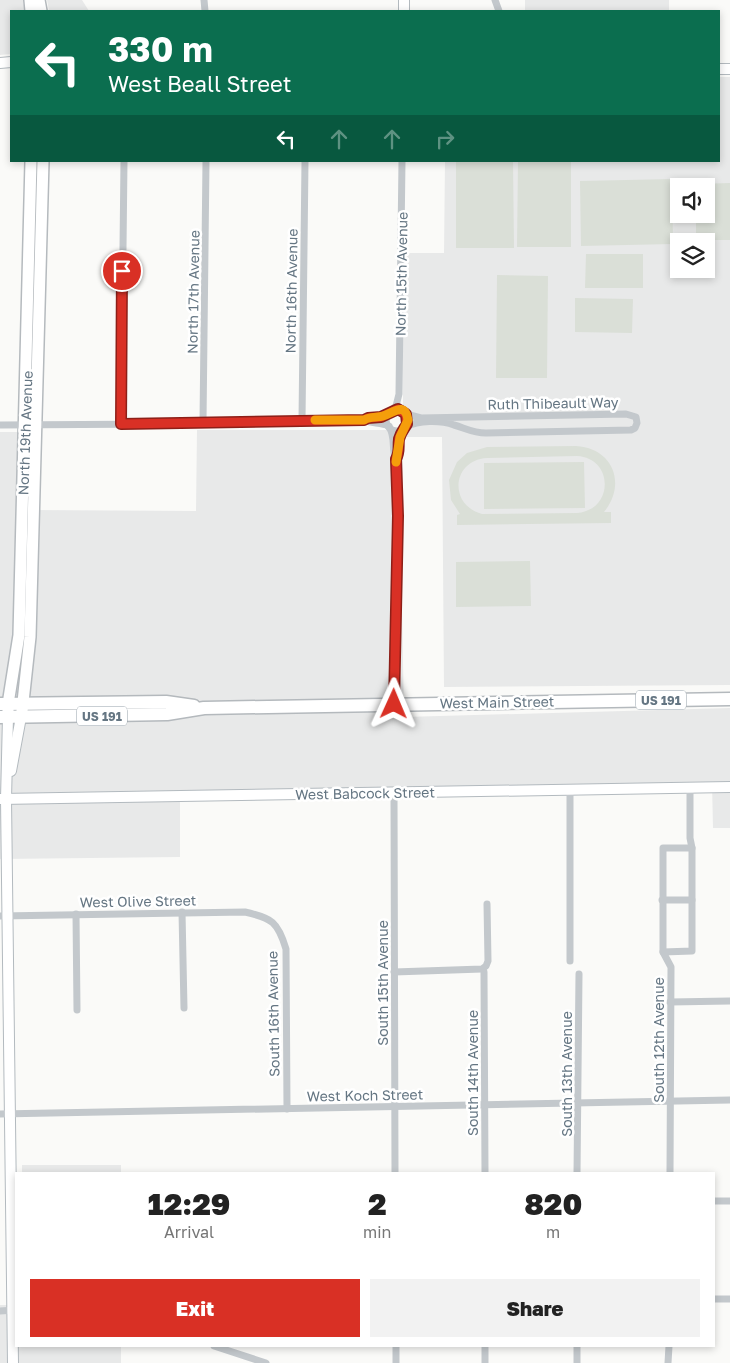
<!DOCTYPE html>
<style>
body{margin:0;font-family:"Golos Text",sans-serif;background:#f2f2f2;color:#222;height:100vh;display:flex;flex-direction:column;font-size:19px;white-space:nowrap}
*{box-sizing:border-box;margin:0}
p{font-size:16px;color:#767676}
.icon{flex:none;width:28px;height:28px;fill:none;stroke:currentColor;stroke-width:2;stroke-linecap:round;stroke-linejoin:round}
.map{position:relative;flex:1;overflow:hidden}
.side{position:absolute;left:15px;top:1172px;width:700px;height:175px;display:flex;flex-direction:column;background:#fff;border-radius:0px;box-shadow:0 2px 8px #0003}
.side>*{flex:none}
.top-card{position:absolute;left:10px;top:10px;width:710px;height:152px;border-radius:0px;box-shadow:0 2px 8px #0003;background:#0b6e4f;color:#fff;overflow:hidden}
.tools{position:absolute;left:670px;top:178px;display:grid;gap:10px}
.tools a{display:grid;place-items:center;width:45px;height:45px;border-radius:0px;background:#fff;box-shadow:0 2px 8px #0003;font-size:25px}
.pin{position:absolute;display:grid;place-items:center;width:42px;height:42px;color:#fff;margin:-21px;border:2px solid #fff;border-radius:50%;box-shadow:0 1px 5px #0007}
.me{position:absolute;width:55px;margin:-28px;rotate:1deg;stroke-linejoin:round;filter:drop-shadow(0 0 4px #0008)}
.turn{display:flex;align-items:center;gap:18px;height:105px;padding:0 15px;font-size:22px}
.turn .icon{width:65px;height:65px;stroke-width:2.5}
.turn b{display:block;font-size:35px;line-height:42px}
.lanes{display:flex;align-items:center;height:48px;padding:0 15px;background:#0003;justify-content:center;gap:25px;direction:ltr}
.lanes .off{opacity:.35}
.eta{display:flex;justify-content:space-evenly;align-items:center;height:85px;text-align:center}
.eta b{font-size:30px;font-weight:800;line-height:35px}
.cta{display:flex;gap:10px;margin-top:auto;padding:10px 15px}
.cta a{flex:1;height:58px;border-radius:0px;background:#d93025;color:#fff;font-size:20px;font-weight:800;line-height:58px;text-align:center}
.cta a+a{background:#f2f2f2;color:#222}
.map>svg:first-child{display:block}
.built{fill:#e8e9e9;fill-rule:evenodd}
.green{fill:#dadfd7;fill-rule:evenodd}
.lines{fill:none;stroke-linecap:round;stroke-linejoin:round}
.secondary-casing{stroke:#b3babf;stroke-width:12}
.primary-casing{stroke:#b5babe;stroke-width:14}
.highway-casing{stroke:#b4b9bd;stroke-width:15}
.street{stroke:#c3c8cc;stroke-width:7}
.secondary{stroke:#fff;stroke-width:10}
.primary{stroke:#fff;stroke-width:11}
.highway{stroke:#fff;stroke-width:12}
.route-casing{stroke:#8d1f18;stroke-width:12}
.route{stroke:#d93025;stroke-width:9}
.slow{stroke:#f59e0b;stroke-width:9}
.labels{text-anchor:middle;dominant-baseline:central;stroke-width:5;stroke-linejoin:round;paint-order:stroke}
.shield{fill:#fff;stroke:#939fa8;stroke-width:1}
.shield-label{font-size:12px;font-weight:bold;fill:#657683}
.street-label{font-size:14px;fill:#657683;stroke:#fff}
</style>
<div class="map">
<svg width="730" height="1363" viewBox="0 0 730 1363">
<rect width="100%" height="100%" fill="#fafaf8"/>
<g class="built">
<polygon points="0,0 23,0 25,11 11,11 11,54 0,55"/>
<polygon points="47,0 82,0 89,11 49,11"/>
<rect x="525" y="0" width="144" height="11"/>
<path d="M 719,77 L 730,77 L 730,685 L 444,687 L 442,437 L 403,437 L 402,607 L 404,717 L 730,708 L 730,828 L 713,828 L 712,783 L 180,793 L 180,857 L 0,859 L 0,432 L 32,432 L 29,510 L 196,511 L 197,430 L 391,430 L 403,436 L 403,253 L 444,253 L 445,161 L 719,161 ZM 679,186 L 706,186 L 706,214 L 679,214 ZM 679,241 L 706,241 L 706,269 L 679,269 Z"/>
<rect x="22" y="1165" width="99" height="9"/>
<polygon points="0,1305 16,1305 16,1346 121,1346 121,1363 0,1363"/>
</g>
<g class="green">
<polygon points="456,161 513,161 514,248 456,248"/>
<polygon points="518,161 571,161 571,247 517,247"/>
<polygon points="672,179 673,244 581,246 580,181"/>
<polygon points="730,183 730,240 696,240 696,214 706,214 706,186 696,186 696,184"/>
<polygon points="586,254 643,254 643,288 585,288"/>
<polygon points="497,275 548,276 547,378 496,378"/>
<polygon points="575,298 633,299 632,333 575,332"/>
<path d="M 576,446 C 613,448 627,484 604,512 L 611,512 L 611,523 L 457,525 L 457,515 L 460,514 L 451,500 L 449,480 L 457,462 L 467,453 L 487,447 ZM 577,456 C 614,458 614,510 577,513 L 482,514 C 448,505 452,460 487,458 Z"/>
<polygon points="584,462 585,508 484,509 484,463"/>
<polygon points="530,561 531,606 456,607 456,562"/>
</g>
<g class="lines">
<defs>
<g id="secondary">
<polyline points="404,11 404,0"/>
<polyline points="0,63 11,62"/>
<polyline points="719,69 730,69"/>
<polyline points="8,717 6,799 13,1363"/>
<polyline points="11,771 21,717"/>
<polyline points="0,799 730,787"/>
</g>
<g id="primary">
<polyline points="30,0 31,11"/>
<polyline points="39,0 41,11"/>
<polyline points="22,711 30,637 43,161"/>
<polyline points="8,717 8,704 19,635 31,161"/>
</g>
<g id="highway">
<polyline points="0,704 166,702 194,706"/>
<polyline points="0,717 167,714 204,708 730,699"/>
</g>
</defs>
<use href="#secondary" class="secondary-casing"/>
<use href="#primary" class="primary-casing"/>
<use href="#highway" class="highway-casing"/>
<g class="street">
<polyline points="204,0 205,11"/>
<polyline points="495,0 499,11"/>
<circle cx="397" cy="420" r="11"/>
<polyline points="391,411 396,406 399,394 402,161"/>
<polyline points="366,418 381,417 389,413"/>
<polyline points="302,421 305,161"/>
<polyline points="203,422 206,161"/>
<polyline points="121,424 124,161"/>
<path d="M 0,425 L 163,424 L 364,420 C 371,424 380,422 389,426"/>
<path d="M 389,427 C 396,437 391,449 396,459 L 398,516 L 394,704"/>
<path d="M 406,427 C 418,420 441,420 454,425 C 465,428 473,433 486,433 L 631,430 L 635,428 L 637,423 L 636,417 L 626,414 L 421,418 L 406,414"/>
<path d="M 397,459 C 401,450 398,439 403,429"/>
<polyline points="570,790 570,961"/>
<polyline points="394,792 395,1174"/>
<polyline points="662,900 692,900"/>
<polyline points="182,912 184,1008"/>
<polyline points="76,914 77,1010"/>
<path d="M 0,916 L 245,912 C 272,918 278,922 286,949 L 287,1109"/>
<polyline points="663,952 692,951 692,848 690,838 690,787"/>
<polyline points="394,972 482,969 486,966 488,961 487,904"/>
<polyline points="484,972 485,1174"/>
<polyline points="670,1002 730,1001"/>
<polyline points="0,1114 730,1100"/>
<polyline points="577,1174 579,974"/>
<polyline points="670,1174 671,967 663,952 663,848 692,848"/>
<polyline points="714,1201 730,1201"/>
<polyline points="714,1299 730,1299"/>
<polyline points="0,1311 15,1310"/>
<polyline points="214,1346 266,1363"/>
<polyline points="396,1346 396,1363"/>
<polyline points="485,1346 485,1363"/>
<polyline points="577,1346 577,1363"/>
<polyline points="668,1363 669,1346"/>
</g>
<use href="#secondary" class="secondary"/>
<use href="#primary" class="primary"/>
<use href="#highway" class="highway"/>
</g>
<g class="lines">
<defs>
<path id="route" d="M 122,271 L 121,424 L 364,420 L 368,418 L 381,417 L 398,409 L 406,414 L 407,424 C 404,429 401,432 399,439 C 398,446 400,452 396,459 L 398,516 L 394,704"/>
</defs>
<use href="#route" class="route-casing"/>
<use href="#route" class="route"/>
<path class="slow" d="M 315,420 L 364,420 C 370,416 377,418 383,416 C 393,413 405,401 408,420 L 400,437 L 396,462"/>
</g>
<g class="labels">
<g class="shield">
<rect x="636" y="690.5" width="50" height="19" rx="4"/>
<rect x="77" y="706.5" width="50" height="19" rx="4"/>
</g>
<g class="shield-label">
<text x="661" y="700">US 191</text>
<text x="102" y="716">US 191</text>
</g>
<g class="street-label">
<text transform="translate(401 274) rotate(-89)">North 15th Avenue</text>
<text transform="translate(291 291) rotate(-89)">North 16th Avenue</text>
<text transform="translate(193 292) rotate(-89)">North 17th Avenue</text>
<text transform="translate(553 403) rotate(-1)">Ruth Thibeault Way</text>
<text transform="translate(25 433) rotate(-88)">North 19th Avenue</text>
<text transform="translate(497 702) rotate(-1)">West Main Street</text>
<text transform="translate(365 793) rotate(-1)">West Babcock Street</text>
<text transform="translate(138 901) rotate(-1)">West Olive Street</text>
<text transform="translate(382 983) rotate(-90)">South 15th Avenue</text>
<text transform="translate(273 1014) rotate(-91)">South 16th Avenue</text>
<text transform="translate(658 1040) rotate(-90)">South 12th Avenue</text>
<text transform="translate(472 1073) rotate(-90)">South 14th Avenue</text>
<text transform="translate(566 1074) rotate(-90)">South 13th Avenue</text>
<text transform="translate(365 1095) rotate(-1)">West Koch Street</text>
</g>
</g>
</svg>
<div class="tools">
<a><svg class="icon" aria-label="sound" viewBox="0 0 24 24"><path d="M4 9h4l5-4v14l-5-4H4zM17 9q2 3 0 6"/></svg></a>
<a><svg class="icon" aria-label="layers" viewBox="0 0 24 24"><path d="M12 4l9 5-9 5-9-5zM3 14l9 5 9-5"/></svg></a>
</div>
<div class="pin" style="left:122px;top:271px;background:#d93025"><svg class="icon" aria-label="arrive" viewBox="0 0 24 24"><path d="M6 21V4h12l-3 4 3 4H6"/></svg></div>
<svg class="me" style="left:394px;top:704px" viewBox="-20 -20 40 40"><path d="M0-17L14 15 0 8-14 15z" fill="#d93025" stroke="#fff" stroke-width="4"/></svg>
<div class="top-card">
<div class="turn"><svg class="icon" aria-label="left" viewBox="0 0 24 24"><path d="M17 20v-9H6M10 6l-5 5 5 5"/></svg><div><b>330 m</b>West Beall Street</div></div>
<div class="lanes"><svg class="icon" aria-label="left" viewBox="0 0 24 24"><path d="M17 20v-9H6M10 6l-5 5 5 5"/></svg><svg class="icon off" aria-label="ahead" viewBox="0 0 24 24"><path d="M12 20V5M6 11l6-6 6 6"/></svg><svg class="icon off" aria-label="ahead" viewBox="0 0 24 24"><path d="M12 20V5M6 11l6-6 6 6"/></svg><svg class="icon off" aria-label="right" viewBox="0 0 24 24"><path d="M7 20v-9h11M14 6l5 5-5 5"/></svg></div>
</div>
<section class="side">
<div class="eta">
<div><b>12:29</b><p>Arrival</p></div>
<div><b>2</b><p>min</p></div>
<div><b>820</b><p>m</p></div>
</div>
<div class="cta"><a>Exit</a><a>Share</a></div>
</section>
</div>
